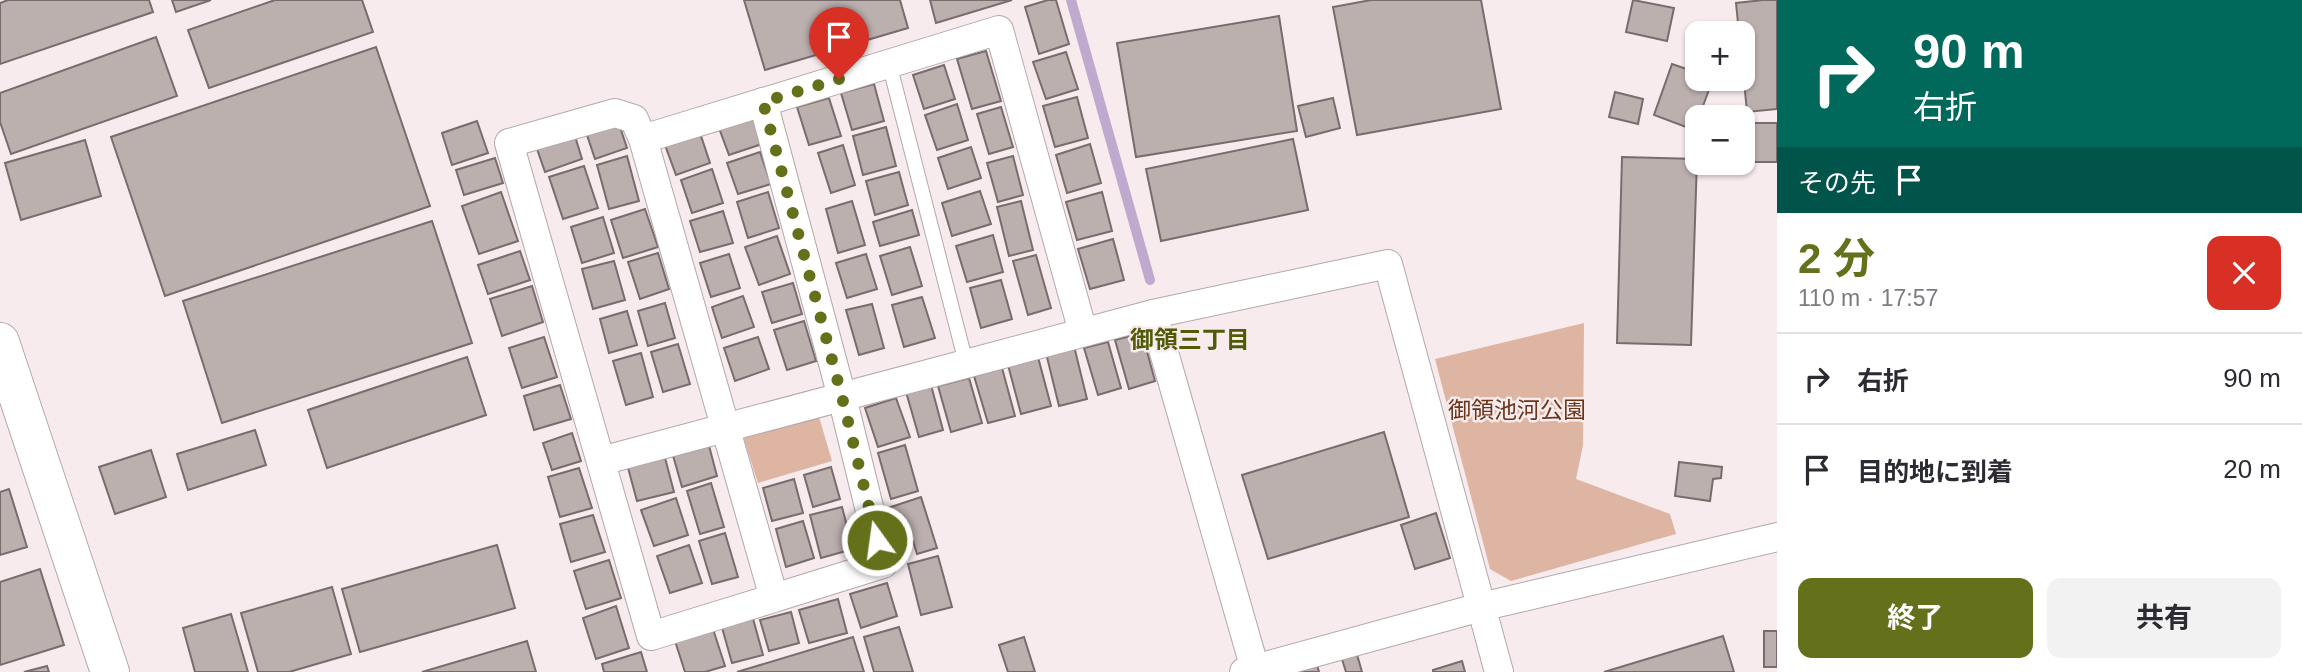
<!DOCTYPE html>
<html lang="ja">
<meta charset="utf-8">
<style>
body{margin:0;font-family:Arial,"Noto Sans JP",sans-serif;background:#f2f2f3;color:#2b2b33;height:100vh;display:flex;flex-direction:column;font-size:26px;white-space:nowrap}
*{box-sizing:border-box;margin:0}
p{font-size:23px;color:#7c7c81}
.icon{flex:none;width:38px;height:38px;fill:none;stroke:currentColor;stroke-width:2;stroke-linecap:round;stroke-linejoin:round}
.map{position:relative;flex:1;overflow:hidden}
.drawer{display:flex;flex-direction:column;background:#fff;width:525px}
.drawer>*{flex:none}
.banner{background:#00695c;color:#fff;overflow:hidden}
.controls{position:absolute;left:1685px;top:21px;display:grid;gap:14px}
.controls a{display:grid;place-items:center;width:70px;height:70px;border-radius:14px;background:#fff;box-shadow:0 2px 5px #0004;font-size:35px}
.pin{position:absolute;display:grid;place-items:center;width:60px;height:60px;color:#fff;margin:-72px -30px;border-radius:50% 50% 50% 0;rotate:-45deg;box-shadow:0 0 7px #0007}
.pin .icon{rotate:45deg}
.me{position:absolute;width:77px;margin:-38px;rotate:346deg;stroke-linejoin:round;filter:drop-shadow(0 0 5px #0008)}
.turn{display:flex;align-items:center;gap:24px;height:147px;padding:0 21px;font-size:32px}
.turn .icon{width:91px;height:91px;stroke-width:2.5}
.turn b{display:block;font-size:49px;line-height:60px}
.then{display:flex;align-items:center;height:66px;padding:0 21px;background:#0003;gap:14px;font-size:26px}
.round{display:grid;place-items:center;flex:none;width:74px;height:74px;border-radius:14px;background:#f2f2f3}
.overview{display:flex;align-items:center;justify-content:space-between;height:119px;padding:0 21px}
h1{font-size:42px;font-weight:700;line-height:52px;color:#64701a}
.primary-button{display:flex;gap:14px;margin-top:auto;padding:14px 21px}
.primary-button a{flex:1;height:80px;border-radius:14px;background:#64701a;color:#fff;font-size:28px;font-weight:700;line-height:80px;text-align:center}
.primary-button a+a{background:#f2f2f3;color:#2b2b33}
ul{padding:0;list-style:none}
li{display:flex;align-items:center;gap:21px;height:91px;padding:0 21px;border-top:2px solid #e1e1e2}
li div{flex:1}
li b{display:block;font-size:26px}
li em{font-style:normal}
main{display:flex;flex:1;min-height:0}
.map>svg:first-child{display:block}
.green{fill:#deb5a2}
.lines{fill:none;stroke-linecap:round;stroke-linejoin:round}
.stream{stroke:#bfa9ce;stroke-width:10}
.building{fill:#bcb0af;stroke:#786d6c;stroke-width:2}
.lane-casing{stroke:#b3a8ab;stroke-width:16}
.street-casing{stroke:#b3a8ab;stroke-width:30}
.secondary-casing{stroke:#b3a8ab;stroke-width:40}
.lane{stroke:#fff;stroke-width:14}
.street{stroke:#fff;stroke-width:28}
.secondary{stroke:#fff;stroke-width:38}
.route{stroke:#64701a;stroke-width:12;stroke-dasharray:0 21.6}
.labels{text-anchor:middle;dominant-baseline:central;stroke-width:5;stroke-linejoin:round;paint-order:stroke}
.park-label{font-size:23px;fill:#6b3519;stroke:#f7ebee}
.neighbourhood-label{font-size:24px;font-weight:bold;fill:#515b07;stroke:#f7ebee}
</style>
<main>
<div class="map">
<svg width="1777" height="672" viewBox="0 0 1777 672">
<rect width="100%" height="100%" fill="#f7ebee"/>
<g class="green">
<polygon points="1584,323 1583,445 1576,479 1670,514 1676,534 1511,581 1490,569 1435,359"/>
<polygon points="817,410 832,461 758,483 742,433"/>
</g>
<g class="lines">
<polyline class="stream" points="1071,0 1150,280"/>
</g>
<g class="building">
<polygon points="8,0 149,0 153,12 0,64 0,3"/>
<polygon points="172,0 211,0 176,12"/>
<polygon points="275,0 362,0 373,32 209,88 188,30"/>
<polygon points="744,0 900,0 908,28 765,70"/>
<polygon points="930,0 1012,0 936,23"/>
<polygon points="1048,0 1056,0 1069,44 1039,54 1025,7"/>
<polygon points="1371,0 1481,0 1501,109 1357,135 1333,7"/>
<polygon points="1633,0 1674,8 1667,41 1626,32"/>
<polygon points="1763,0 1777,0 1777,109 1747,112 1743,71 1743,33 1739,33 1736,3"/>
<polygon points="1279,16 1297,131 1136,157 1117,43"/>
<polygon points="156,37 177,96 11,154 0,122 0,93"/>
<polygon points="376,47 430,206 165,296 111,137"/>
<polygon points="986,51 1001,101 972,109 957,59"/>
<polygon points="1066,52 1078,89 1046,99 1033,62"/>
<polygon points="1672,64 1698,73 1698,79 1713,79 1694,130 1654,115"/>
<polygon points="944,65 955,99 924,109 913,75"/>
<polygon points="874,84 884,121 852,130 841,93"/>
<polygon points="1615,92 1643,99 1638,124 1609,117"/>
<polygon points="1077,97 1088,138 1055,147 1043,106"/>
<polygon points="829,98 841,136 809,145 797,107"/>
<polygon points="1333,98 1340,128 1306,137 1298,106"/>
<polygon points="957,104 968,140 937,150 925,115"/>
<polygon points="1001,107 1013,147 989,154 977,114"/>
<polygon points="752,116 762,144 729,155 719,128"/>
<polygon points="617,118 627,148 595,159 585,129"/>
<polygon points="477,121 488,153 452,165 442,133"/>
<rect x="1743" y="123" width="34" height="39"/>
<polygon points="886,127 896,166 863,175 853,136"/>
<polygon points="574,133 582,159 545,172 536,146"/>
<polygon points="700,133 710,163 676,175 665,145"/>
<polygon points="1293,139 1308,210 1161,241 1146,169"/>
<polygon points="85,140 101,196 21,220 5,163"/>
<polygon points="1090,144 1101,183 1067,193 1056,155"/>
<polygon points="843,145 855,185 831,193 818,153"/>
<polygon points="971,147 981,178 948,189 938,158"/>
<polygon points="760,152 771,184 738,194 727,163"/>
<polygon points="627,156 639,201 609,209 597,165"/>
<polygon points="1013,156 1023,195 998,202 987,163"/>
<polygon points="1622,157 1697,159 1691,345 1617,343"/>
<polygon points="495,158 503,183 464,195 456,170"/>
<polygon points="584,166 598,208 563,219 549,177"/>
<polygon points="712,169 723,203 692,213 681,180"/>
<polygon points="899,172 908,205 875,215 866,181"/>
<polygon points="980,191 991,224 952,236 942,203"/>
<polygon points="501,192 518,241 479,254 462,206"/>
<polygon points="768,192 779,228 748,238 737,202"/>
<polygon points="1102,192 1112,231 1077,240 1066,202"/>
<polygon points="852,201 865,245 838,253 826,209"/>
<polygon points="1021,201 1033,250 1009,256 997,207"/>
<polygon points="645,209 658,247 623,258 611,220"/>
<polygon points="912,210 919,235 880,246 873,222"/>
<polygon points="723,211 733,243 700,252 690,221"/>
<polygon points="603,217 614,253 582,263 571,227"/>
<polygon points="432,221 472,343 222,423 183,301"/>
<polygon points="993,235 1003,272 967,282 956,246"/>
<polygon points="777,236 790,274 759,285 745,247"/>
<polygon points="1113,239 1124,280 1090,289 1078,249"/>
<polygon points="910,247 922,286 892,295 880,256"/>
<polygon points="520,251 530,280 488,294 478,265"/>
<polygon points="658,253 669,289 640,299 628,262"/>
<polygon points="729,254 740,288 711,297 700,263"/>
<polygon points="866,254 877,289 847,298 836,263"/>
<polygon points="1036,255 1051,308 1028,315 1013,261"/>
<polygon points="614,261 625,300 593,309 582,269"/>
<polygon points="1001,280 1012,319 981,328 970,288"/>
<polygon points="793,283 802,314 772,323 762,292"/>
<polygon points="532,286 543,322 502,336 490,299"/>
<polygon points="743,296 754,327 722,338 712,307"/>
<polygon points="922,297 935,338 904,347 892,305"/>
<polygon points="665,303 675,338 648,346 638,311"/>
<polygon points="872,304 884,348 859,355 846,310"/>
<polygon points="627,311 637,345 609,353 600,319"/>
<polygon points="804,321 816,361 787,370 774,330"/>
<polygon points="1142,333 1155,381 1129,389 1115,340"/>
<polygon points="544,337 557,377 522,388 509,348"/>
<polygon points="758,337 769,369 735,381 724,348"/>
<polygon points="1108,342 1121,388 1098,395 1084,348"/>
<polygon points="678,344 690,384 663,392 651,352"/>
<polygon points="1074,346 1087,399 1059,406 1046,353"/>
<polygon points="641,353 653,397 626,405 613,361"/>
<polygon points="467,357 486,415 327,468 308,410"/>
<polygon points="1038,357 1051,406 1021,414 1008,365"/>
<polygon points="1002,368 1015,416 988,423 974,376"/>
<polygon points="969,378 982,423 951,432 938,386"/>
<polygon points="560,385 571,419 534,430 524,396"/>
<polygon points="931,385 943,430 919,437 906,392"/>
<polygon points="896,398 910,437 878,447 865,408"/>
<polygon points="255,430 266,465 188,490 177,454"/>
<polygon points="1384,432 1409,517 1268,559 1242,475"/>
<polygon points="572,433 581,461 552,470 543,443"/>
<polygon points="708,442 717,476 682,487 672,452"/>
<polygon points="905,445 918,491 891,499 878,453"/>
<polygon points="151,450 166,497 115,514 99,467"/>
<polygon points="664,454 674,492 637,501 627,464"/>
<polygon points="1679,462 1722,467 1721,478 1713,479 1710,501 1675,496"/>
<polygon points="831,467 840,499 813,507 804,475"/>
<polygon points="579,468 592,508 560,517 548,477"/>
<polygon points="794,479 803,513 772,521 763,488"/>
<polygon points="711,483 724,527 700,534 687,491"/>
<polygon points="9,489 27,547 0,555 0,492"/>
<polygon points="921,497 937,548 917,554 913,541 900,545 888,508"/>
<polygon points="676,498 688,535 654,546 641,510"/>
<polygon points="842,507 853,549 821,558 810,515"/>
<polygon points="1436,513 1450,558 1415,569 1401,525"/>
<polygon points="593,515 605,552 571,562 560,524"/>
<polygon points="803,521 814,558 786,567 776,529"/>
<polygon points="725,533 738,577 712,584 699,541"/>
<polygon points="497,545 515,608 360,652 342,589"/>
<polygon points="689,545 702,583 670,593 657,556"/>
<polygon points="938,556 952,607 921,615 908,564"/>
<polygon points="609,560 621,598 586,609 574,571"/>
<polygon points="40,569 64,645 0,665 0,582"/>
<polygon points="887,583 897,616 861,628 850,594"/>
<polygon points="332,587 351,654 289,672 258,672 241,613"/>
<polygon points="838,599 847,633 809,643 799,610"/>
<polygon points="616,606 629,648 596,659 583,618"/>
<polygon points="791,612 799,643 769,651 760,620"/>
<polygon points="231,614 248,672 195,672 183,628"/>
<polygon points="752,615 763,655 732,663 721,624"/>
<polygon points="899,627 913,672 874,672 864,637"/>
<polygon points="713,629 725,666 705,672 685,672 675,641"/>
<rect x="1764" y="631" width="13" height="36"/>
<polygon points="1723,636 1734,672 1604,672"/>
<polygon points="853,637 864,672 737,672"/>
<polygon points="1024,637 1035,672 1008,672 999,645"/>
<polygon points="527,641 536,672 422,672"/>
<polygon points="1356,651 1362,672 1346,672 1341,656"/>
<polygon points="641,652 647,672 604,672 602,664"/>
<polygon points="1462,661 1465,672 1433,672 1433,670"/>
<polygon points="1317,665 1319,672 1296,672"/>
<polygon points="47,666 49,672 24,672"/>
</g>
<g class="lines">
<defs>
<polyline id="lane" points="889,63 966,363"/>
<g id="street">
<polyline points="763,102 842,397 883,564 774,598 643,139 634,119 615,113 509,143 651,636 774,598"/>
<polyline points="643,139 999,30 1083,332"/>
<polyline points="1153,314 1255,669"/>
<polyline points="601,461 1153,314 1388,264 1499,672"/>
<polyline points="1244,672 1481,607 1777,537"/>
</g>
<polyline id="secondary" points="0,342 110,672"/>
</defs>
<use href="#lane" class="lane-casing"/>
<use href="#street" class="street-casing"/>
<use href="#secondary" class="secondary-casing"/>
<use href="#lane" class="lane"/>
<use href="#street" class="street"/>
<use href="#secondary" class="secondary"/>
</g>
<g class="lines">
<polyline class="route" points="839,79 763,102 842,397 877,540"/>
</g>
<g class="labels">
<g class="park-label">
<text x="1517" y="410">御領池河公園</text>
</g>
<g class="neighbourhood-label">
<text x="1190" y="339">御領三丁目</text>
</g>
</g>
</svg>
<div class="controls">
<a>+</a>
<a>−</a>
</div>
<div class="pin" style="left:839px;top:79px;background:#d93025"><svg class="icon" aria-label="arrive" viewBox="0 0 24 24"><path d="M6 21V4h12l-3 4 3 4H6"/></svg></div>
<svg class="me" style="left:877px;top:540px" viewBox="-20 -20 40 40"><circle r="17" fill="#64701a" stroke="#fff" stroke-width="3"/><path d="M0-11L8 9 0 5-8 9z" fill="#fff"/></svg>
</div>
<section class="drawer">
<div class="banner">
<div class="turn"><svg class="icon" aria-label="right" viewBox="0 0 24 24"><path d="M7 20v-9h11M14 6l5 5-5 5"/></svg><div><b>90 m</b>右折</div></div>
<div class="then">その先<svg class="icon" aria-label="arrive" viewBox="0 0 24 24"><path d="M6 21V4h12l-3 4 3 4H6"/></svg></div>
</div>
<div class="overview"><div><h1>2 分</h1><p>110 m · 17:57</p></div><a class="round" style="background:#d93025;color:#fff"><svg class="icon" aria-label="close" viewBox="0 0 24 24"><path d="M6 6l12 12M18 6L6 18"/></svg></a></div>
<ul>
<li><svg class="icon" aria-label="right" viewBox="0 0 24 24"><path d="M7 20v-9h11M14 6l5 5-5 5"/></svg><div><b>右折</b></div><em>90 m</em></li>
<li><svg class="icon" aria-label="arrive" viewBox="0 0 24 24"><path d="M6 21V4h12l-3 4 3 4H6"/></svg><div><b>目的地に到着</b></div><em>20 m</em></li>
</ul>
<div class="primary-button"><a>終了</a><a>共有</a></div>
</section>
</main>
